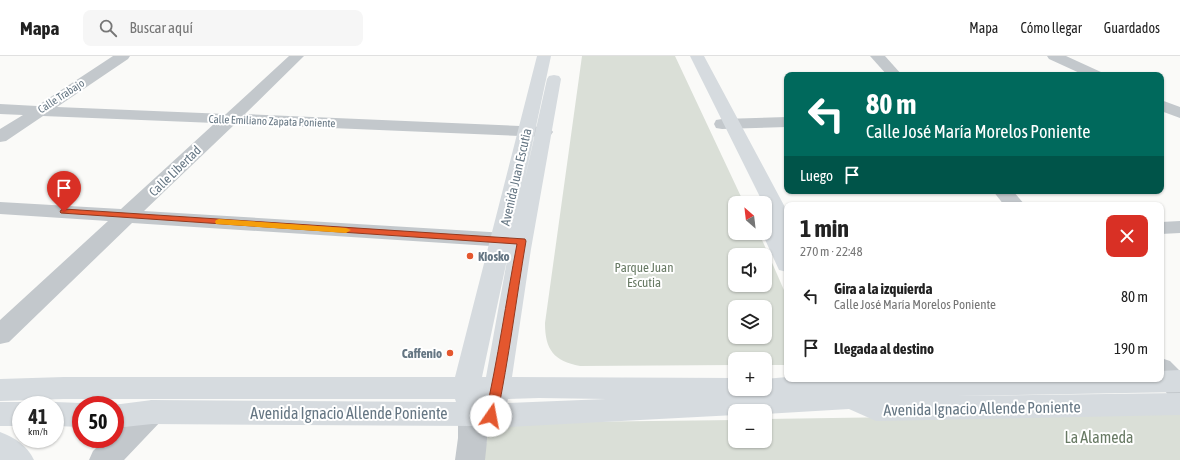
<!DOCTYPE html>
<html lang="es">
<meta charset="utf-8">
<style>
body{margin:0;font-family:"Asap Condensed",sans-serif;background:#f6f6f6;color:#222;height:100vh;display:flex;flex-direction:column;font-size:15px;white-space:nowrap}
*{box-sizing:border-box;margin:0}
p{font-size:13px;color:#767676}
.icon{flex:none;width:22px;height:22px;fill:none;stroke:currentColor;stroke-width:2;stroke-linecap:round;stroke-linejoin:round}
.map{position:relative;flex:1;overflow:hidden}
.details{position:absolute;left:784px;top:146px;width:380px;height:180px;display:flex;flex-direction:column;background:#fff;border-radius:8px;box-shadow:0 1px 3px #0004}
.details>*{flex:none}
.guide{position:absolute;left:784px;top:16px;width:380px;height:122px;border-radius:8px;box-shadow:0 1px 3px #0004;background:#00695c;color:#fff;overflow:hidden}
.needle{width:26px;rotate:332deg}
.tools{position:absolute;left:728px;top:140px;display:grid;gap:8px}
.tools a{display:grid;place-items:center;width:44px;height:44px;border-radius:8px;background:#fff;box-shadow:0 1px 3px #0004;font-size:20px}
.speed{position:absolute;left:12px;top:340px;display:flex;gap:8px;font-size:20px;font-weight:700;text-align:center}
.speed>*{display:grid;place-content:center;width:52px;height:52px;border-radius:50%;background:#fff;box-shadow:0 1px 3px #0004;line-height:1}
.speed small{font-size:10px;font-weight:400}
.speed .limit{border:6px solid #d22;background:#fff;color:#111}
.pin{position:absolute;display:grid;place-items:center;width:34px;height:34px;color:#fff;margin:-41px -17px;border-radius:50% 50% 50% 0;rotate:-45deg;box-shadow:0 0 4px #0007}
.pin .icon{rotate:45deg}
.me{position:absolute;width:44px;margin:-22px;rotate:12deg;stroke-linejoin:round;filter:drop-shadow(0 0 3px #0008)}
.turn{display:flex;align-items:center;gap:14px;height:84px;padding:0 16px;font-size:18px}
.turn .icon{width:52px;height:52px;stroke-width:2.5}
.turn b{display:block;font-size:28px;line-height:34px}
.then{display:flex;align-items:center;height:38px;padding:0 16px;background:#0003;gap:8px;font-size:15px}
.round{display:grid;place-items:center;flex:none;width:42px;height:42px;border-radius:8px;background:#f6f6f6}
.summary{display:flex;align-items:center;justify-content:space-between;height:68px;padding:0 16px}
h1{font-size:24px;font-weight:700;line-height:30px}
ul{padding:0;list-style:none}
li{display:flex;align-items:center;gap:12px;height:52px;padding:0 16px}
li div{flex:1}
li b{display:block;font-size:15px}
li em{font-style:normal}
header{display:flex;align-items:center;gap:24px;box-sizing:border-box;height:56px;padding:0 20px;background:#fff;border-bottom:1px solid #e0e0e0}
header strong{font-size:19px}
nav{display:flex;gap:22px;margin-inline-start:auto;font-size:14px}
.search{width:280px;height:36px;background:#f6f6f6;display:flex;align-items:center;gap:10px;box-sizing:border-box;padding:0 14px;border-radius:8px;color:#767676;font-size:15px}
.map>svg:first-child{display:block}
.green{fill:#dadfd7;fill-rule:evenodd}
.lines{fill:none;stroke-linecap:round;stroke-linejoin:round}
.minor{fill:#c3c8cc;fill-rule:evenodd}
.major{fill:#d6dbdf;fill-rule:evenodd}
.route{fill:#e4572e;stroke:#94391e}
.slow{fill:#f59e0b}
.poi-dot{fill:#e4572e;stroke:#fff;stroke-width:1.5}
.labels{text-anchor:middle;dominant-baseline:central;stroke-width:4;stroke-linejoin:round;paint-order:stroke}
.far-street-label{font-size:11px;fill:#657683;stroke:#fff}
.street-label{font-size:13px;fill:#657683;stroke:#fff}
.poi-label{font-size:13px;font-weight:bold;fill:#657683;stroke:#fff;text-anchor:start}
.park-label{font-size:13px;fill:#687a64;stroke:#fff}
.near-street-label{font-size:16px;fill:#657683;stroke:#fff}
.near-park-label{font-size:16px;fill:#687a64;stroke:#fff}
</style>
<header>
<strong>Mapa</strong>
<div class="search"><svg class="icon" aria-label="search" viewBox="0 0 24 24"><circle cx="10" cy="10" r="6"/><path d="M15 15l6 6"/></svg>Buscar aquí</div>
<nav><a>Mapa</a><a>Cómo llegar</a><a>Guardados</a></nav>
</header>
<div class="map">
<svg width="1180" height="404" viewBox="0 0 1180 404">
<rect width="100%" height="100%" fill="#fafaf8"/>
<g class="green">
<path d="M 582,0 L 675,0 L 744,147 L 735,147 L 735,177 L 759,177 L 787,241 L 787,309 L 765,309 L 765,303 L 735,303 L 735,309 L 580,310 C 554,305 545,294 545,267 ZM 735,199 L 765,199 L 765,229 L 735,229 ZM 735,251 L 765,251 L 765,281 L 735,281 Z"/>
<polygon points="1180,357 1180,404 483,404 490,367 735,364 735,385 765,385 765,363"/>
</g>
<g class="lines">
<g class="minor">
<polygon points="113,0 130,0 128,3 57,51 226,58 289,0 304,0 245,58 544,71 550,72 553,76 550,80 544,81 235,68 144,155 521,178 529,180 532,185 529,190 521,192 132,167 9,286 0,288 0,264 108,165 0,158 0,146 121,153 215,67 43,60 6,85 0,86 0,73 23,59 0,58 0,48 37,50"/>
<polygon points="870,0 885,0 902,19 887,19"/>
<polygon points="1047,0 1066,0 1101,16 1103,19 1084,19 1049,3"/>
<polygon points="1161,44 1180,51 1180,62 1161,55"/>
<polygon points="787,61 787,71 722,73 716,72 714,68 716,64 722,63"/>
<polygon points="993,135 1013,135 1025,149 1004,149"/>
<polygon points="1180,165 1180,177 1161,178 1161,166"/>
<polygon points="1161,302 1170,305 1180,315 1180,344 1170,341 1155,323 1161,323"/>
<polygon points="152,344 162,348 166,356 162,364 124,404 89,404 93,395 105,383 115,383 115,374 142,348"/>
<path d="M 472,346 L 482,350 C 490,366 487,386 485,404 L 455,404 L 458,382 L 458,358 L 462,350 Z"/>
</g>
<g class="major">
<path d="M 537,0 L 551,0 L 524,127 L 547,23 L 549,20 L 554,19 L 559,20 L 561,23 L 531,193 L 512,321 L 735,322 L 735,333 L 749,333 L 747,336 L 755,335 L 753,333 L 765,333 L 765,323 L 787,321 L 787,323 L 1161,323 L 1161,315 L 1180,314 L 1180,336 L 954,340 L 1180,337 L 1180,359 L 876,365 L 849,353 L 765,358 L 765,355 L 735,355 L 735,359 L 491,372 L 472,370 L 152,368 L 115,372 L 115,349 L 113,349 L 152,344 L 456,346 L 455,343 L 64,343 L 0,345 L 0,323 L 64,321 L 455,321 ZM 508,199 L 486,321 L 482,321 ZM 539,342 L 606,343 L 507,347 L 508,343 Z"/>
<polygon points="690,0 704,0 787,155 787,181 784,180 787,186 787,216 779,214 762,177 765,177 765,156 768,156 765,147 763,147"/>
<polygon points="0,346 21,346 29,349 21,349 21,370 0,370"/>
<polygon points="55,346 81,347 86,349 81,349 81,371 55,370 55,349 47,349"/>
<path d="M 0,376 C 15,382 27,389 34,404 L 0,404 Z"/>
</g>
</g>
<path class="route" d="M 64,153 L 525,183 L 526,185 C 516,244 509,302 497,360 L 495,364 L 491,365 L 487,364 L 485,360 C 498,303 506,245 517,188 L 61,157 L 60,156 L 61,154 Z"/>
<polygon class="slow" points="219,163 346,172 351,174 346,177 216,168 215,166 216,164"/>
<g class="poi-dot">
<circle cx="470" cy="200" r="4"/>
<circle cx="450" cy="297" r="4"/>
</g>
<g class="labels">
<g class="far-street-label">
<text transform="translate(61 40) rotate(-33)">Calle Trabajo</text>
<text transform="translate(272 65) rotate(2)">Calle Emiliano Zapata Poniente</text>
</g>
<g class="street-label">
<text transform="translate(175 115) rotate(-44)">Calle Libertad</text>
<text transform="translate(516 121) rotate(-77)">Avenida Juan Escutia</text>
</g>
<g class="poi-label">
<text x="478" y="200">Kiosko</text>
<text x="442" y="297" text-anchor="end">Caffenio</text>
</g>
<g class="park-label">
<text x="644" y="211">Parque Juan<tspan x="644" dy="15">Escutia</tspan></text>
</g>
<g class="near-street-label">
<text transform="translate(982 352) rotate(-1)">Avenida Ignacio Allende Poniente</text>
<text x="349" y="357">Avenida Ignacio Allende Poniente</text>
</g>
<g class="near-park-label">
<text x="1099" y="381">La Alameda</text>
</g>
</g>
</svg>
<div class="tools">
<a><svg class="needle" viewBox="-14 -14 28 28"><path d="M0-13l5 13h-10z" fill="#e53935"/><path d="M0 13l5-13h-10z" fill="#767676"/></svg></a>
<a><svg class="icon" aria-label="sound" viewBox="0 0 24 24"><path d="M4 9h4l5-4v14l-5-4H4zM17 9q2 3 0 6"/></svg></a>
<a><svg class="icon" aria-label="layers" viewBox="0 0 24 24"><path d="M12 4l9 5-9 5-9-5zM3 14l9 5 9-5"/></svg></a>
<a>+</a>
<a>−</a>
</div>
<div class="speed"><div>41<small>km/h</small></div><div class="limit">50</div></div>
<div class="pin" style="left:64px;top:156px;background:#d93025"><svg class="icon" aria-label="arrive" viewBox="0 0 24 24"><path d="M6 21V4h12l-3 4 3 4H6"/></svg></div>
<svg class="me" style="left:491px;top:360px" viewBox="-20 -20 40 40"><circle r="19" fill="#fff"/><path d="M0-13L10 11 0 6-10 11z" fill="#e4572e"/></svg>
<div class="guide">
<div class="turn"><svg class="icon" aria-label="left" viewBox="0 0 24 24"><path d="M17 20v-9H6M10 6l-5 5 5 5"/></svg><div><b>80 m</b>Calle José María Morelos Poniente</div></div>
<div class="then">Luego<svg class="icon" aria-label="arrive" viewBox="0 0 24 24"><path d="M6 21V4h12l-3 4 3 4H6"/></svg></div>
</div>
<section class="details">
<div class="summary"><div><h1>1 min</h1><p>270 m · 22:48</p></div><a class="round" style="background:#d93025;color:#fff"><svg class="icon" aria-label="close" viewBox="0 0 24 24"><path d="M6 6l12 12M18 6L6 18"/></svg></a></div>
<ul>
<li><svg class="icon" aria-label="left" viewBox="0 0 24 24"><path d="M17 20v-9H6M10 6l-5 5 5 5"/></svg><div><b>Gira a la izquierda</b><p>Calle José María Morelos Poniente</p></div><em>80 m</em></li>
<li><svg class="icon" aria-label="arrive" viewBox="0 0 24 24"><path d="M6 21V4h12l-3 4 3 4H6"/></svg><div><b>Llegada al destino</b></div><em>190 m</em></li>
</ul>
</section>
</div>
